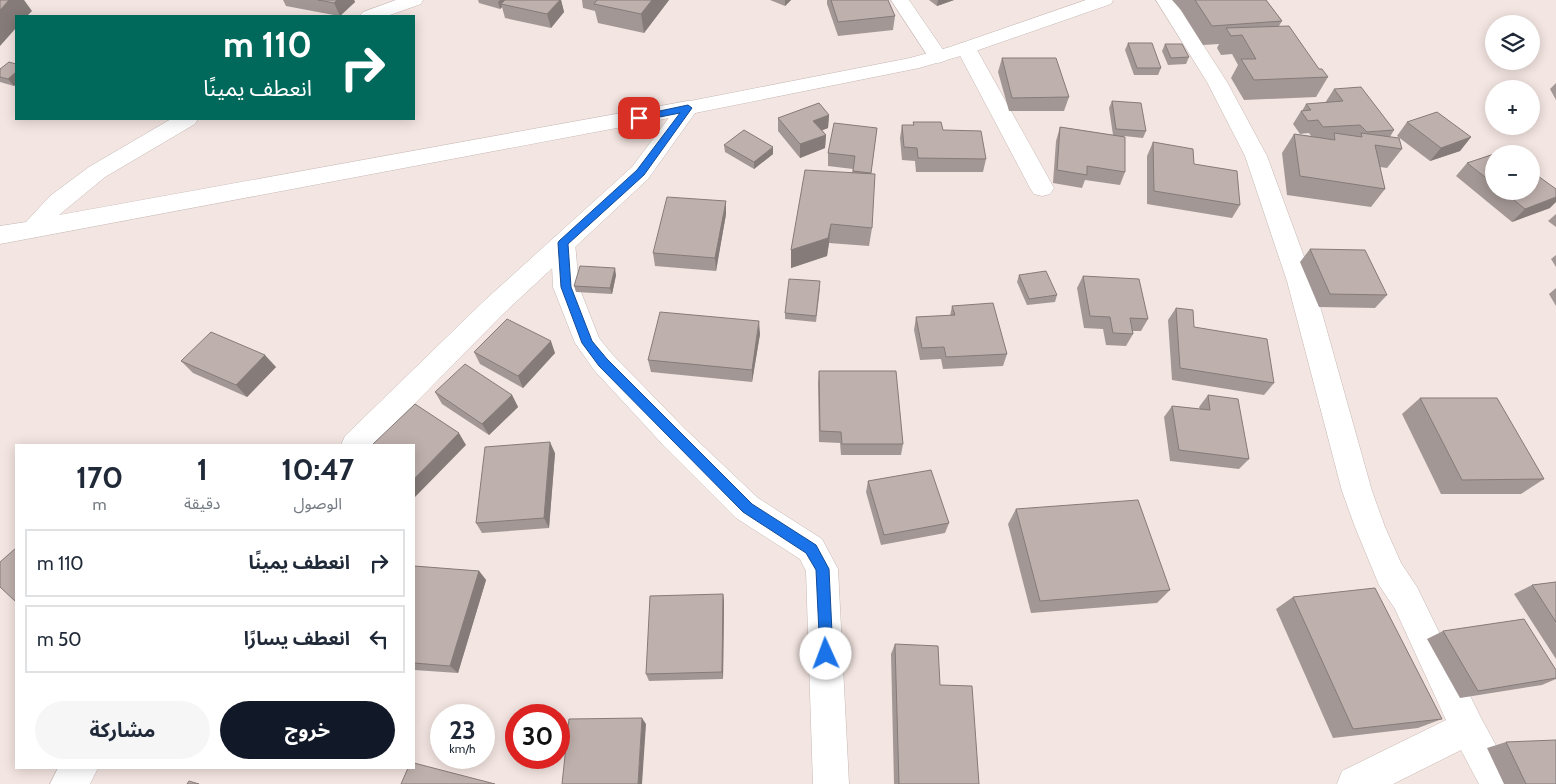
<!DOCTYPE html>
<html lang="ar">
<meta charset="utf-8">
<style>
body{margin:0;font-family:Cabin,"Noto Sans Arabic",sans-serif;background:#f6f6f7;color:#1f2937;direction:rtl;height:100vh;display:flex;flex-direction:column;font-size:19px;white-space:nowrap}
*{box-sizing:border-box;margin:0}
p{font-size:16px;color:#747a83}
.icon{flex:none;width:28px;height:28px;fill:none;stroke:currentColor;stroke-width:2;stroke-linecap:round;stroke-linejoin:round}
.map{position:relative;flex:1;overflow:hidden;direction:ltr}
.drawer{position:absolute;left:15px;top:444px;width:400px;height:325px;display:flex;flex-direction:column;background:#fff;border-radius:0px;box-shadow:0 2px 12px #0003;direction:rtl}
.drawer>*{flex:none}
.banner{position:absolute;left:15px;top:15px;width:400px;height:105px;border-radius:0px;box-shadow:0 2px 12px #0003;direction:rtl;background:#00695c;color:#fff;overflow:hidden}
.tools{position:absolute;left:1485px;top:15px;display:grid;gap:10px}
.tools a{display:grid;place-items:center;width:55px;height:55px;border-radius:50%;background:#fff;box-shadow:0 2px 12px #0003;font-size:25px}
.speed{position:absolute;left:430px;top:704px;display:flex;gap:10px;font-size:25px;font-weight:700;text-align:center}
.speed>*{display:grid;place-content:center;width:65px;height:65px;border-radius:50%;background:#fff;box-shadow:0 2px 12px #0003;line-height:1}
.speed small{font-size:12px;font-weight:400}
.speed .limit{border:8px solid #d22;background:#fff;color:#111}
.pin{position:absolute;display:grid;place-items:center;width:42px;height:42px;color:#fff;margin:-21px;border-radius:10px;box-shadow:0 2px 8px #0006}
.me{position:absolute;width:55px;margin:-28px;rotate:358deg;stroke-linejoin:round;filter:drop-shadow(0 0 4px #0008)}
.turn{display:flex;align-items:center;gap:18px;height:105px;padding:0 20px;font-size:22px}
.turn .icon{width:65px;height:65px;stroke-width:2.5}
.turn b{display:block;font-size:35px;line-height:42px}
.eta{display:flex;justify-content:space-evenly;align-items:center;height:85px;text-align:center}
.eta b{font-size:30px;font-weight:700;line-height:35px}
.cta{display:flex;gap:10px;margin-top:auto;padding:10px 20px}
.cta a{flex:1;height:58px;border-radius:30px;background:#111827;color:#fff;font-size:20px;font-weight:700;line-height:58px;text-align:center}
.cta a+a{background:#f6f6f7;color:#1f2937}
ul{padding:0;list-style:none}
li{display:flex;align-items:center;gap:15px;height:68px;margin:0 10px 8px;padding:0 10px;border:2px solid #e0e1e3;border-radius:0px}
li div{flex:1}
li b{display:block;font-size:19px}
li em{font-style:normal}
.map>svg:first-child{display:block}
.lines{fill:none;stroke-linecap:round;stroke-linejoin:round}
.street-casing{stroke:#c6b8b4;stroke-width:1}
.secondary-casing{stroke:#c6b8b4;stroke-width:1}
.street{fill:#fff;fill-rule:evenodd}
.secondary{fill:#fff;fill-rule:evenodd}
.wall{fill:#a39795}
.shaded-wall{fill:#857b79}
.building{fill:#beb0ad;stroke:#857b79}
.route{fill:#1a73e8;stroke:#114b97}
</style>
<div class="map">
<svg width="1556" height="784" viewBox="0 0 1556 784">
<rect width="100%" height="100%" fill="#f3e5e1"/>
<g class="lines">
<defs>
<g id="street">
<polygon points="396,0 423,0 421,4 387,16 360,16 363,12"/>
<polygon points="891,0 909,0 948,57 945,61 938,63 931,61"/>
<polygon points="1156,0 1174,0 1227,82 1267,156 1313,281 1372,491 1385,527 1401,563 1417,587 1480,716 1517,784 1479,784 1461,750 1393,784 1337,784 1342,771 1446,720 1395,609 1379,585 1355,527 1342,491 1287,281 1245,156 1207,82"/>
<polygon points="966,42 973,44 976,48 1054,188 1050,194 1042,196 1034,194 1030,188 956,48 959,44"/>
<polygon points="688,101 696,103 699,108 696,113 0,244 0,226 26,222 50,196 89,167 171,119 198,119 195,124 105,177 59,215"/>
<polygon points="563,234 572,237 575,243 579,287 599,338 612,354 684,428 758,498 822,539 838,569 849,784 813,784 806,571 800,559 736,518 664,446 594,370 575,343 553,287 551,243 554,237"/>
</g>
<g id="secondary">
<polygon points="1086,0 1113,0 1111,4 964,55 919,68 695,113 648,179 503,314 374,445 341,445 345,436 485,300 632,167 680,103 910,58 950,47"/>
<polygon points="58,768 98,768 90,784 50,784"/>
</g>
</defs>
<use href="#street" class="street-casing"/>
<use href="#secondary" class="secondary-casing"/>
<use href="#street" class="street"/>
<use href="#secondary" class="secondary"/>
</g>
<g class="wall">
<polygon points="283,0 354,0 355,2 340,16 339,16 286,6"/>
<polygon points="478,0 561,0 564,12 551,28 505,18 502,7 500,9 479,3"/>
<polygon points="582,0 669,0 644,33 598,23 595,11 583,8"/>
<polygon points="770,0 791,0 785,6"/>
<polygon points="827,0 888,0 895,16 893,30 838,36 827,4"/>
<polygon points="929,0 954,0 937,6"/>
<polygon points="1172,0 1266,0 1282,21 1279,26 1319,69 1328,77 1316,97 1244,100 1231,78 1238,65 1232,54 1221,55 1217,48 1219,44 1203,45 1181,10"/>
<polygon points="1128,43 1161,68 1158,75 1134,75 1125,50"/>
<polygon points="1165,44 1189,57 1186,64 1168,65 1162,51"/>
<polygon points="1002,58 1069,97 1064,111 1009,111 998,72"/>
<polygon points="16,64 16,84 14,86 0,82 0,69"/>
<polygon points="1556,83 1556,100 1550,89"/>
<polygon points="1334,89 1394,130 1390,137 1402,149 1387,168 1380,167 1385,189 1371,207 1287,195 1282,153 1294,134 1311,136 1309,133 1300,134 1293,124 1301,111 1302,111 1306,104 1325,103"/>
<polygon points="1112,101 1146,131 1143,138 1124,136 1125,172 1120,185 1085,180 1082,188 1053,183 1056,141 1060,127 1113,135 1109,108"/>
<polygon points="829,115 828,128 822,130 826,135 825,148 800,158 778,131 778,118"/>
<polygon points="913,122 943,130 986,159 983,172 916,172 915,161 902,160 900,138 902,125 913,125"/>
<polygon points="1407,122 1471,137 1460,151 1430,161 1397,136"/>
<polygon points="877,128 871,174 872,228 869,246 829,243 827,256 791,268 791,250 852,173 853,169 828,166 828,153"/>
<polygon points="1153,142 1194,164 1240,205 1232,218 1147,204 1147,156"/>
<polygon points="724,145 773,154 754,169 725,152"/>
<polygon points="1494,154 1494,191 1531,191 1550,208 1512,222 1456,176 1467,163"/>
<polygon points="726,214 716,271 655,266 653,253"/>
<polygon points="1556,214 1556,227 1548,221"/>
<polygon points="1310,249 1387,295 1375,308 1319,307 1300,262"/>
<polygon points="1556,255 1556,267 1551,259"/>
<polygon points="616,275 612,294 576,292 574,286"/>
<polygon points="1019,275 1057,295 1055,302 1027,305 1017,282"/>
<polygon points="1083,276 1148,319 1141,331 1132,331 1133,334 1126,346 1106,345 1103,329 1084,328 1077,288"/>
<polygon points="820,288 816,322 785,319 785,313"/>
<polygon points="1556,288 1556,306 1549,294"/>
<polygon points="952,306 1007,354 1003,366 943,369 941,359 920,360 914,330 916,317 950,316"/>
<polygon points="1176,308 1194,327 1274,383 1264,395 1172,380 1168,320"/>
<polygon points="760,334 752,382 651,372 648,360"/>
<polygon points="474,352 555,353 523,388 480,364"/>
<polygon points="181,361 276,367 247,397 193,373"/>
<polygon points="819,371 903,444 901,455 841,455 840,443 819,442 818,383"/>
<polygon points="435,392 512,395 518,407 489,435 442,404"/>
<polygon points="1208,395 1249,459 1239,469 1170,461 1164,417 1172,406 1200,409 1199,407"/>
<polygon points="1420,398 1544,479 1521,494 1441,494 1402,414"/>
<polygon points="555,453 549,528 482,533 476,523"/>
<polygon points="868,481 949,523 945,533 881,545 866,492"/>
<polygon points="1016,509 1170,590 1157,603 1031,613 1008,524"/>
<polygon points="414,566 479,571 486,580 458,673 414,670"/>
<polygon points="1556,582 1556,659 1514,594 1532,585"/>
<polygon points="723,594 724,602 723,679 649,681 646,674"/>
<polygon points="1293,597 1442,719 1418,728 1333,738 1276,609"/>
<polygon points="1443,631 1556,670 1556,679 1542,685 1460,698 1427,639"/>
<polygon points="895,644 940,685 979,784 894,784 891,654"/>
<polygon points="1506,742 1556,784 1504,784 1487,748"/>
</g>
<g class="shaded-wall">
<polygon points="9,0 24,0 32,11 27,16 16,16 16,28 0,46 0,10"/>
<polygon points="337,0 354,0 355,2 340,16 334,3"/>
<polygon points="500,0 508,0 501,4 502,7 500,9 498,2"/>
<polygon points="560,0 561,0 564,12 551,28 547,14"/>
<polygon points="652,0 669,0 644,33 641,14"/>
<polygon points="785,0 791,0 785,6"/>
<polygon points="938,0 954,0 937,6"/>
<polygon points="16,72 16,84 14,86 8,79"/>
<polygon points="829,115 828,128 813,134 813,121"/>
<polygon points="826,135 825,148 800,158 800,144"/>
<polygon points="1471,137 1460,151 1430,161 1441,148"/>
<polygon points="773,147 773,154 754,169 754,162"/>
<polygon points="1556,197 1556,202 1550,208 1512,222 1525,209"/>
<polygon points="726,201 726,214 716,271 715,258"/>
<polygon points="831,224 829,243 827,256 791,268 791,250"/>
<polygon points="615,268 616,275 612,294 610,288"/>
<polygon points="759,321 760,334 752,382 752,370"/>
<polygon points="551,341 555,353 523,388 518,376"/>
<polygon points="265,355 276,367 247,397 236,385"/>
<polygon points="512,395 518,407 489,435 482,424"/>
<polygon points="459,433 466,445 414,498 414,479"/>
<polygon points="550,442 555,453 549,528 544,518"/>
<polygon points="479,571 486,580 458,673 450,666"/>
<polygon points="723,594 724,602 723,679 722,672"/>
<polygon points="642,718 646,724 642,784 638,784"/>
</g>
<g class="building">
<polygon points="0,0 9,0 0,10"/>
<polygon points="318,0 337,0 334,3"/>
<polygon points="505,0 560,0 547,14 501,4"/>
<polygon points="597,0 652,0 641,14 594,4"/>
<polygon points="831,0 888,0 895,16 838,22"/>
<polygon points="1195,0 1266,0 1282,21 1212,26"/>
<polygon points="1289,26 1319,69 1322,69 1328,77 1254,80 1241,59 1256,59 1242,35 1231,36 1226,28"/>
<polygon points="1128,43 1152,43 1161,68 1137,68"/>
<polygon points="1165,44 1182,44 1189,57 1171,58"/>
<polygon points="1002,58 1056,58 1069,97 1012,98"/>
<polygon points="9,62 16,64 16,72 8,79 0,77 0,69"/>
<polygon points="1361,87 1394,130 1367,132 1360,125 1323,127 1318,120 1308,121 1301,111 1311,110 1306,104 1343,101 1334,89"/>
<polygon points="1112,101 1141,103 1146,131 1116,129"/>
<polygon points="819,103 829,115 813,121 826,135 800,144 778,118"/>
<polygon points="1437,112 1471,137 1441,148 1407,122"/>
<polygon points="913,122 941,122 943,130 981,131 986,159 918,158 917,148 904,147 902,125 914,125"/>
<polygon points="834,123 877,128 871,173 853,171 855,156 828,153"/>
<polygon points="1060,127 1125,137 1125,172 1087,166 1087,175 1057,170"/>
<polygon points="744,130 773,147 754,162 724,145"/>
<polygon points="1334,133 1362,137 1361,133 1399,138 1402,149 1375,145 1385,189 1300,176 1294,134 1335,140"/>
<polygon points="1153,142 1193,149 1194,164 1237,171 1240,205 1154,191"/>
<polygon points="1504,150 1509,154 1494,154"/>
<polygon points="1494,154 1494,184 1467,163"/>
<polygon points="805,170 875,174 872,228 831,224 828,238 791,250"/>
<polygon points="1531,171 1556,189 1556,197 1525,209 1503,191 1531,191"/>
<polygon points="667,197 726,201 715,258 653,253"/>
<polygon points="1310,249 1365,250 1387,295 1330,294"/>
<polygon points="580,266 615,268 610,288 574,286"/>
<polygon points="1046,271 1057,295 1029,299 1019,275"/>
<polygon points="1083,276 1139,279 1148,319 1130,318 1133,334 1113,333 1110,317 1090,316"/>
<polygon points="789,279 820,281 816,316 785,313"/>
<polygon points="993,303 1007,354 946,357 944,347 922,348 916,317 955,315 952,306"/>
<polygon points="1176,308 1193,310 1194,327 1267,339 1274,383 1180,368"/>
<polygon points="660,312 759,321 752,370 648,360"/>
<polygon points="507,319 551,341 518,376 474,352"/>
<polygon points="211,332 265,355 236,385 181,361"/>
<polygon points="465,364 512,395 482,424 435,392"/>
<polygon points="819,371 896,371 903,444 842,444 841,432 820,431"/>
<polygon points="1208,395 1238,399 1249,459 1179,450 1172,406 1210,410"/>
<polygon points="1420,398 1497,398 1544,479 1462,480"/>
<polygon points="415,404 459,433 414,479 414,445 372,445"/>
<polygon points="550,442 544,518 476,523 485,447"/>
<polygon points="931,470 949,523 884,535 868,481"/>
<polygon points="1138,500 1170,590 1040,601 1016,509"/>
<polygon points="16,548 16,602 0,587 0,562"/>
<polygon points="414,566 479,571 450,666 414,663"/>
<polygon points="1556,582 1556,622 1532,585"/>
<polygon points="1375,588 1442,719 1353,729 1293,597"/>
<polygon points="723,594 722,672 646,674 650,596"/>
<polygon points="1524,619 1556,670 1556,678 1478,691 1443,631"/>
<polygon points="895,644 938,646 940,685 972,686 979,784 899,784"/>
<polygon points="642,718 638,784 562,784 569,719"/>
<polygon points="1556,740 1556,784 1526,784 1506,742"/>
<polygon points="414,763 495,784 401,784 408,768 414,768"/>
<polygon points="189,781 199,784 187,784"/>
</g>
<polygon class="route" points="688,105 692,108 644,175 568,244 571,287 592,341 607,359 752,504 816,545 829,569 833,654 831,659 826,661 822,659 820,654 816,570 806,553 743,512 599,366 582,343 561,287 558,243 559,241 637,170 680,113 639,121 636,120 636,116"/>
</svg>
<div class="tools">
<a><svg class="icon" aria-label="layers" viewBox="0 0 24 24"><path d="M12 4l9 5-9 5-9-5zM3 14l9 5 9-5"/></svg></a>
<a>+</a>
<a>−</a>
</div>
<div class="speed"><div>23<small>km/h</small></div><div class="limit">30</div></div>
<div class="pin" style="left:639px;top:118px;background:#d93025"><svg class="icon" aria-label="arrive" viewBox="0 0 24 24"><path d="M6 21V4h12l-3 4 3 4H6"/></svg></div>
<svg class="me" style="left:826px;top:654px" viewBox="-20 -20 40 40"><circle r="19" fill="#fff"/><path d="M0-13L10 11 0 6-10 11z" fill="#1a73e8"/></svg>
<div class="banner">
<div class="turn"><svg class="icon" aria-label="right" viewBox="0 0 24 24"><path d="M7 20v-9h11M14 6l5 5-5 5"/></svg><div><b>110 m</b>انعطف يمينًا</div></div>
</div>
<section class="drawer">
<div class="eta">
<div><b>10:47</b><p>الوصول</p></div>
<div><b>1</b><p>دقيقة</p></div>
<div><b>170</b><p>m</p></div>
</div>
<ul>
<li><svg class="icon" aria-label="right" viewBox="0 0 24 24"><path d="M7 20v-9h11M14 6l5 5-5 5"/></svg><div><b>انعطف يمينًا</b></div><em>110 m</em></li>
<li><svg class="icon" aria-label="left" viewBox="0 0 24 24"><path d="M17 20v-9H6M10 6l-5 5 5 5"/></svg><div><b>انعطف يسارًا</b></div><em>50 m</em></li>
</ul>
<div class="cta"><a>خروج</a><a>مشاركة</a></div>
</section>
</div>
